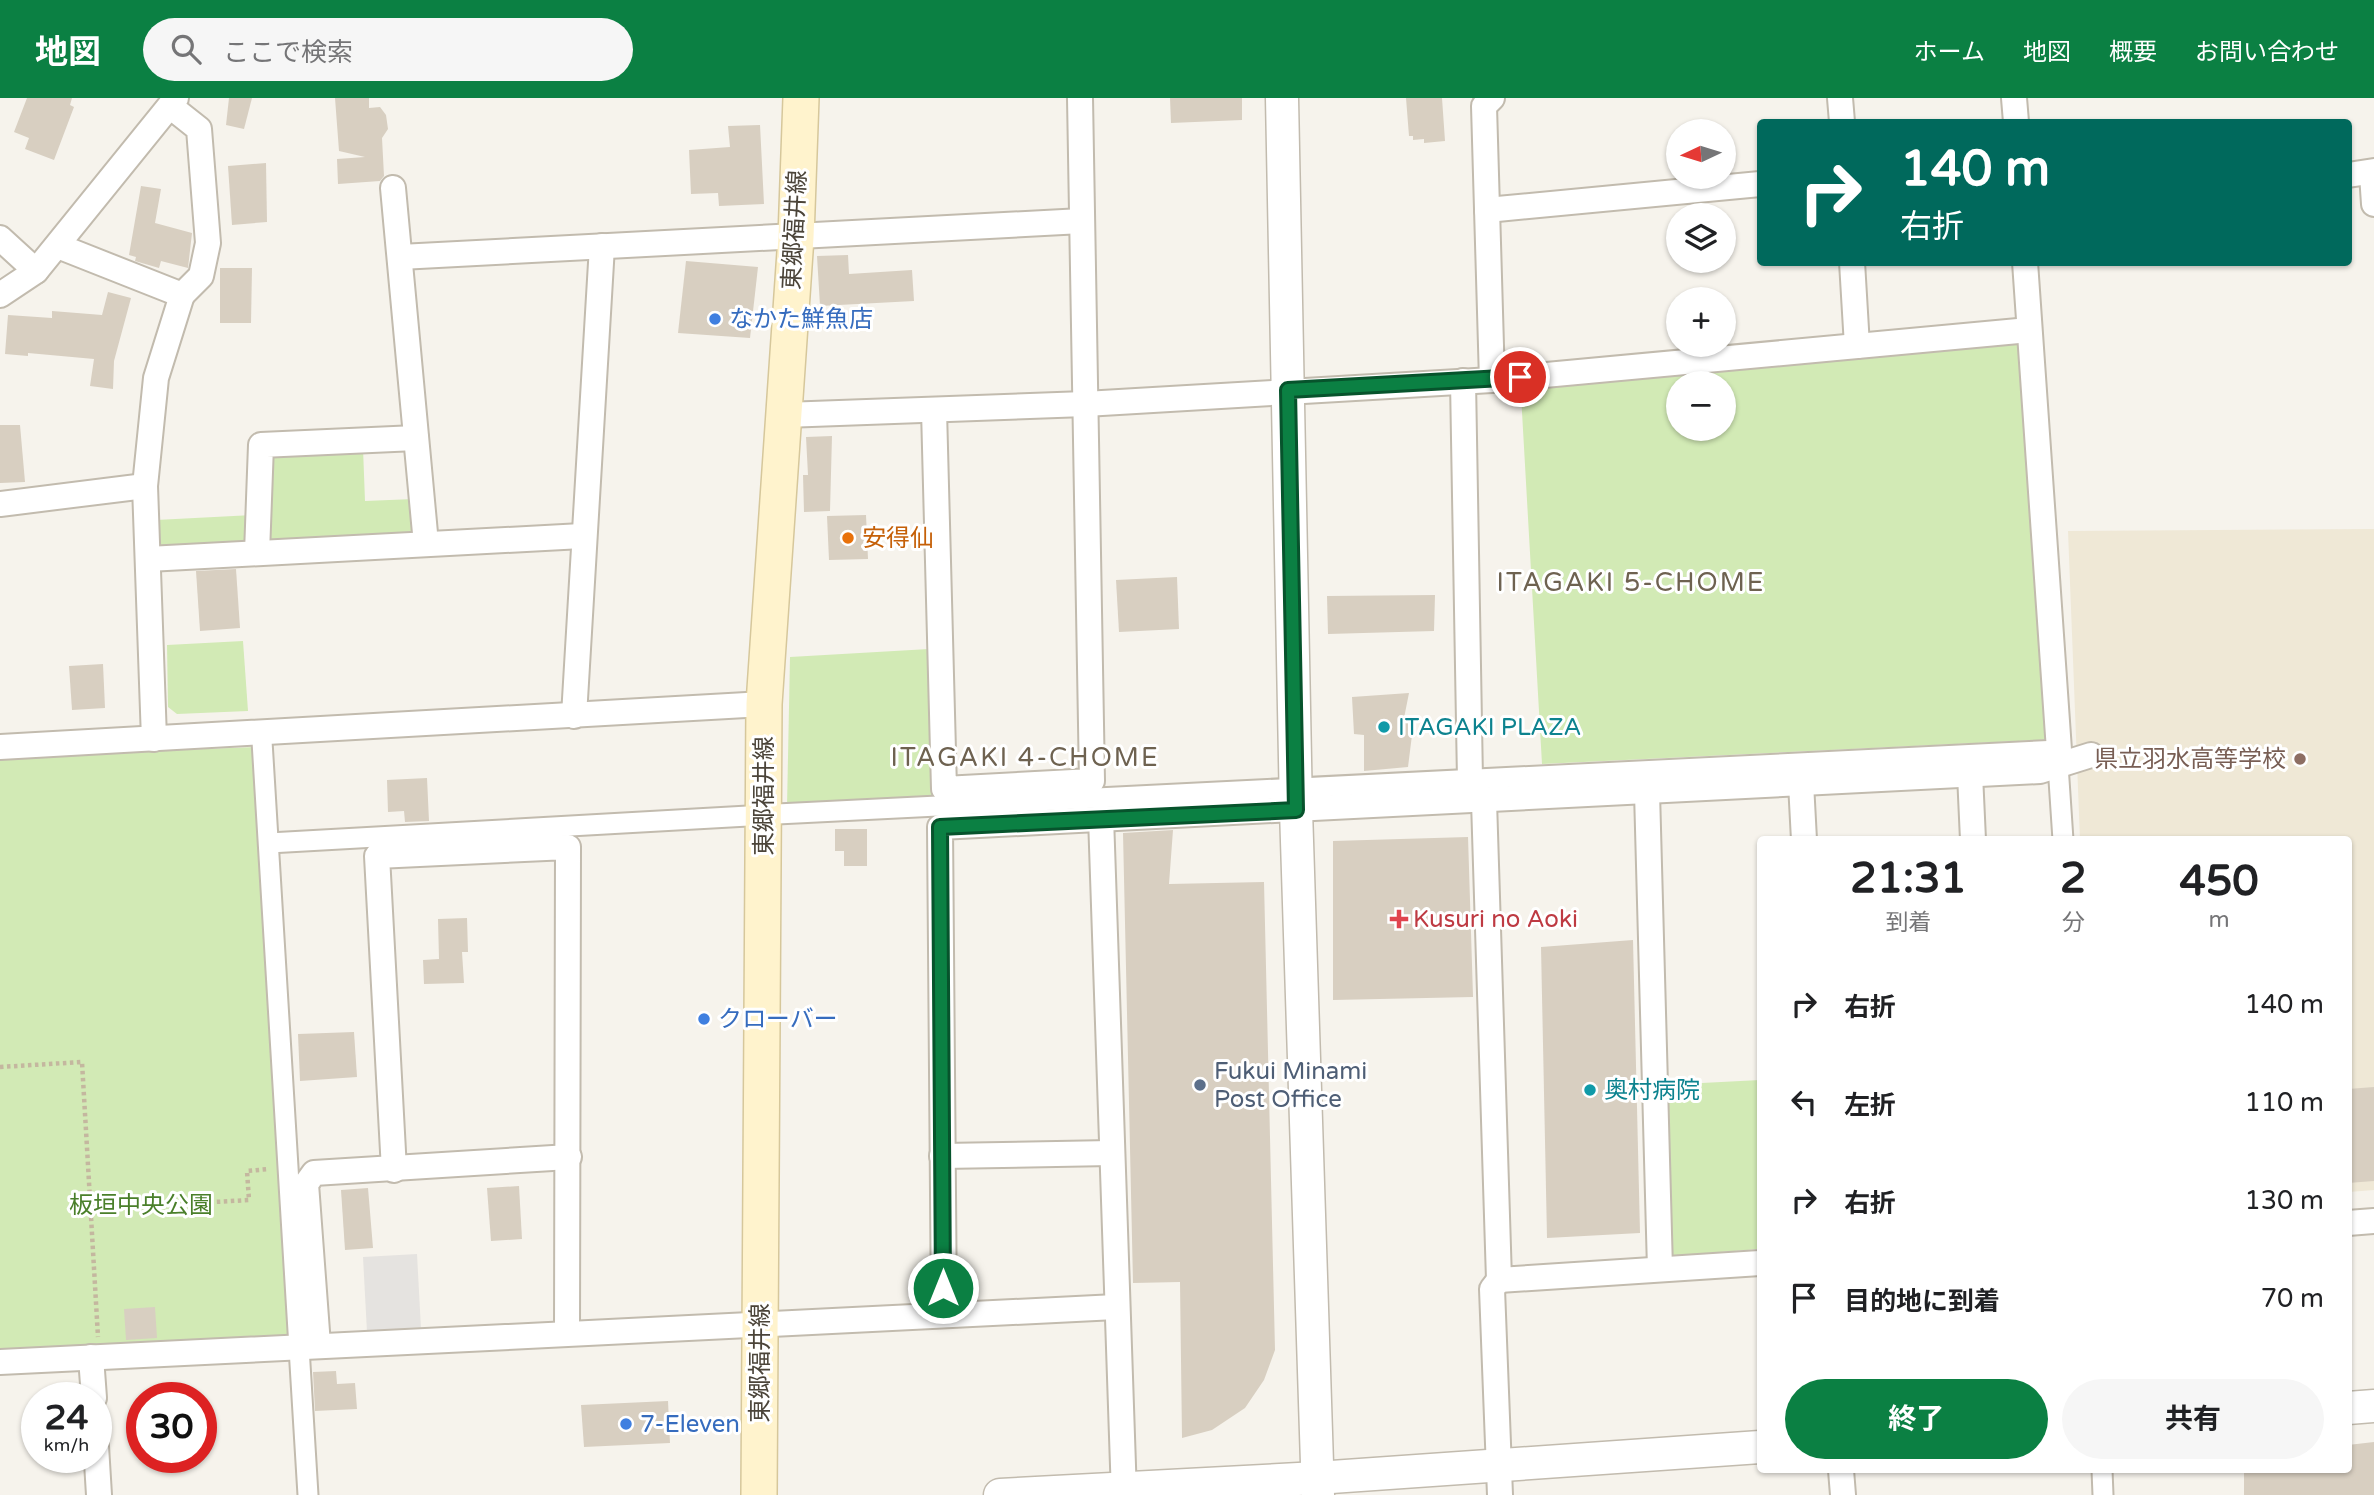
<!DOCTYPE html>
<html lang="ja">
<meta charset="utf-8">
<style>
body{margin:0;font-family:"Varela Round","Noto Sans JP",sans-serif;background:#f6f6f6;color:#202124;height:100vh;display:flex;flex-direction:column;font-size:26px;white-space:nowrap}
*{box-sizing:border-box;margin:0}
p{font-size:23px;color:#757577}
.icon{flex:none;width:38px;height:38px;fill:none;stroke:currentColor;stroke-width:2;stroke-linecap:round;stroke-linejoin:round}
.map{position:relative;flex:1;overflow:hidden}
.details{position:absolute;left:1757px;top:738px;width:595px;height:637px;display:flex;flex-direction:column;background:#fff;border-radius:7px;box-shadow:0 2px 5px #0004}
.details>*{flex:none}
.top-card{position:absolute;left:1757px;top:21px;width:595px;height:147px;border-radius:7px;box-shadow:0 2px 5px #0004;background:#00695c;color:#fff;overflow:hidden}
.needle{width:46px;rotate:266deg}
.buttons{position:absolute;left:1666px;top:21px;display:grid;gap:14px}
.buttons a{display:grid;place-items:center;width:70px;height:70px;border-radius:50%;background:#fff;box-shadow:0 2px 5px #0004;font-size:35px}
.speed{position:absolute;left:21px;top:1284px;display:flex;gap:14px;font-size:35px;font-weight:700;text-align:center}
.speed>*{display:grid;place-content:center;width:91px;height:91px;border-radius:50%;background:#fff;box-shadow:0 2px 5px #0004;line-height:1}
.speed small{font-size:18px;font-weight:400}
.speed .limit{border:10px solid #d22;background:#fff;color:#111}
.pin{position:absolute;display:grid;place-items:center;width:60px;height:60px;color:#fff;margin:-30px;border:4px solid #fff;border-radius:50%;box-shadow:0 2px 7px #0007}
.me{position:absolute;width:77px;margin:-38px;rotate:0deg;stroke-linejoin:round;filter:drop-shadow(0 0 5px #0008)}
.turn{display:flex;align-items:center;gap:24px;height:147px;padding:0 28px;font-size:32px}
.turn .icon{width:91px;height:91px;stroke-width:2.5}
.turn b{display:block;font-size:49px;line-height:60px}
.eta{display:flex;justify-content:space-evenly;align-items:center;height:119px;text-align:center}
.eta b{font-size:42px;font-weight:700;line-height:49px}
.button{display:flex;gap:14px;margin-top:auto;padding:14px 28px}
.button a{flex:1;height:80px;border-radius:42px;background:#0b8043;color:#fff;font-size:28px;font-weight:700;line-height:80px;text-align:center}
.button a+a{background:#f6f6f6;color:#202124}
ul{padding:0;list-style:none}
li{display:flex;align-items:center;gap:21px;height:98px;padding:0 28px}
li div{flex:1}
li b{display:block;font-size:26px}
li em{font-style:normal}
header{display:flex;align-items:center;gap:42px;box-sizing:border-box;height:98px;padding:0 35px;background:#0b8043;color:#fff}
header strong{font-size:33px}
nav{display:flex;gap:38px;margin-inline-start:auto;font-size:24px}
.search{width:490px;height:63px;background:#f6f6f6;display:flex;align-items:center;gap:18px;box-sizing:border-box;padding:0 24px;border-radius:38px;color:#757577;font-size:26px}
.map>svg:first-child{display:block}
.education{fill:#efe8d6}
.green{fill:#d2eab5;fill-rule:evenodd}
.parking{fill:#e5e3e0}
.building{fill:#d8cfc1}
.lines{fill:none;stroke-linecap:round;stroke-linejoin:round}
.pedestrian-casing{stroke:#c2bbae;stroke-width:23}
.minor-casing{stroke:#c2bbae;stroke-width:28}
.tertiary-casing{stroke:#c2bbae;stroke-width:35}
.secondary-casing{stroke:#d6c79b;stroke-width:38}
.path{stroke:#c4b79f;stroke-width:4.5;stroke-dasharray:3.5 3.5;stroke-linecap:butt}
.pedestrian{stroke:#fff;stroke-width:19}
.minor{stroke:#fff;stroke-width:24}
.tertiary{stroke:#fff;stroke-width:32}
.secondary{stroke:#fff3cd;stroke-width:35}
.route-casing{stroke:#07532c;stroke-width:18}
.route{stroke:#0b8043;stroke-width:12}
.shop-dot{fill:#3f7fe0;stroke:#fff;stroke-width:2.5}
.food-dot{fill:#e8710a;stroke:#fff;stroke-width:2.5}
.culture-dot{fill:#0f9aa8;stroke:#fff;stroke-width:2.5}
.education-dot{fill:#8d6e63;stroke:#fff;stroke-width:2.5}
.health-dot{fill:#e0444e;stroke:#fff;stroke-width:2.5}
.service-dot{fill:#5c6f8a;stroke:#fff;stroke-width:2.5}
.labels{text-anchor:middle;dominant-baseline:central;stroke-width:6;stroke-linejoin:round;paint-order:stroke}
.street-label{font-size:24px;fill:#4b4439;stroke:#fff}
.shop-label{font-size:24px;fill:#366cbe;stroke:#fff;text-anchor:start}
.food-label{font-size:24px;fill:#c56008;stroke:#fff;text-anchor:start}
.culture-label{font-size:24px;fill:#0d838f;stroke:#fff;text-anchor:start}
.education-label{font-size:24px;fill:#785e54;stroke:#fff;text-anchor:end}
.health-label{font-size:24px;fill:#be3a42;stroke:#fff;text-anchor:start}
.service-label{font-size:24px;fill:#4e5e75;stroke:#fff;text-anchor:start}
.park-label{font-size:24px;fill:#4a7f2a;stroke:#fff}
.neighbourhood-label{font-size:26px;letter-spacing:2px;fill:#6e6250;stroke:#fff}
</style>
<header>
<strong>地図</strong>
<div class="search"><svg class="icon" aria-label="search" viewBox="0 0 24 24"><circle cx="10" cy="10" r="6"/><path d="M15 15l6 6"/></svg>ここで検索</div>
<nav><a>ホーム</a><a>地図</a><a>概要</a><a>お問い合わせ</a></nav>
</header>
<div class="map">
<svg width="2374" height="1397" viewBox="0 0 2374 1397">
<rect width="100%" height="100%" fill="#f6f3ec"/>
<polygon class="education" points="2374,431 2374,1092 2349,1094 2348,742 2080,742 2068,433"/>
<g class="green">
<path d="M 2029,232 L 2059,641 L 1542,666 L 1520,279 ZM 1678,285 L 1724,285 L 1724,331 L 1678,331 Z"/>
<polygon points="363,350 365,403 414,401 416,438 266,445 269,352"/>
<polygon points="253,417 252,446 156,450 156,422"/>
<polygon points="243,543 248,613 177,616 168,609 167,547"/>
<polygon points="929,551 932,702 787,709 790,559"/>
<polygon points="256,649 289,1240 0,1255 0,659"/>
<polygon points="1760,982 1760,1151 1669,1158 1663,987"/>
</g>
<polygon class="parking" points="417,1156 421,1231 367,1234 363,1159"/>
<g class="building">
<polygon points="27,0 72,0 70,7 74,9 54,62 25,51 29,40 14,34"/>
<polygon points="229,0 252,0 244,31 226,27"/>
<polygon points="335,0 369,0 369,10 380,9 386,17 388,31 382,40 384,78 380,83 338,86 337,61 365,59 339,53"/>
<polygon points="1170,0 1242,0 1242,22 1171,25"/>
<polygon points="1406,0 1442,0 1445,43 1424,45 1424,41 1413,42 1413,38 1409,38"/>
<polygon points="760,27 764,106 719,108 718,95 691,96 689,52 730,49 728,28"/>
<polygon points="266,65 267,124 232,127 228,68"/>
<polygon points="141,88 161,91 155,125 192,135 188,170 161,163 159,170 135,163 136,159 129,157"/>
<polygon points="848,157 849,176 912,172 914,203 820,208 817,158"/>
<polygon points="686,163 758,169 750,240 678,235"/>
<polygon points="220,170 252,170 251,225 220,225"/>
<polygon points="108,194 131,200 114,263 113,291 90,288 94,261 28,255 28,258 5,256 8,217 52,220 52,213 102,217"/>
<polygon points="0,327 20,327 25,384 0,385"/>
<polygon points="832,338 830,413 804,414 803,377 808,377 806,339"/>
<polygon points="866,417 868,461 829,462 827,418"/>
<polygon points="236,471 240,530 200,533 196,473"/>
<polygon points="1177,479 1179,531 1119,534 1116,482"/>
<polygon points="1435,497 1434,533 1328,536 1327,498"/>
<polygon points="103,566 105,610 72,612 69,568"/>
<polygon points="1409,595 1404,620 1414,621 1408,669 1364,673 1364,637 1354,636 1352,599"/>
<polygon points="427,680 429,723 405,724 404,713 388,714 387,682"/>
<polygon points="835,731 867,731 867,768 844,768 844,753 835,753"/>
<polygon points="1173,732 1169,786 1264,784 1275,1252 1264,1282 1245,1310 1212,1332 1182,1340 1180,1184 1133,1185 1123,735"/>
<polygon points="1468,739 1473,899 1333,902 1333,743"/>
<polygon points="467,820 468,854 462,854 464,885 424,886 423,862 439,861 438,821"/>
<polygon points="1633,842 1640,1135 1547,1140 1541,849"/>
<polygon points="354,934 357,979 300,983 298,936"/>
<polygon points="2374,989 2374,1083 2348,1085 2348,991"/>
<polygon points="519,1088 522,1141 491,1143 487,1090"/>
<polygon points="368,1090 373,1150 345,1152 341,1092"/>
<polygon points="155,1209 157,1240 126,1242 124,1211"/>
<polygon points="336,1273 337,1286 355,1285 357,1311 315,1313 313,1274"/>
<polygon points="668,1303 670,1345 584,1349 581,1307"/>
<polygon points="2374,1344 2374,1397 2244,1397 2244,1372 2348,1372 2348,1347"/>
</g>
<g class="lines">
<defs>
<g id="pedestrian">
<polyline points="262,643 308,1397"/>
<polyline points="2058,667 2063,742"/>
<polyline points="777,716 2059,652"/>
<polyline points="269,745 748,718"/>
<polyline points="2102,1372 2103,1397"/>
</g>
<g id="minor">
<polyline points="1840,0 1842,24"/>
<polyline points="2014,0 2016,24"/>
<polyline points="170,8 199,31 208,145 201,178 182,197"/>
<polyline points="2372,76 2374,106"/>
<polyline points="2348,77 2374,73"/>
<polyline points="393,90 426,446"/>
<polyline points="1487,112 1760,86"/>
<polyline points="0,140 36,173"/>
<polyline points="58,148 182,197 156,280 145,388 154,641"/>
<polyline points="400,159 1082,123"/>
<polyline points="1852,164 1857,248"/>
<polyline points="2025,164 2059,652 2058,667"/>
<polyline points="0,197 36,173 176,0"/>
<polyline points="1492,282 1484,8 1492,0"/>
<polyline points="1463,283 1470,682"/>
<polyline points="934,312 944,691 1092,683 1080,0"/>
<polyline points="784,317 1085,306 1492,282 2029,232"/>
<polyline points="0,406 145,388"/>
<polyline points="257,455 261,347 416,340"/>
<polyline points="148,461 582,438"/>
<polyline points="574,618 602,148"/>
<polyline points="0,649 764,606"/>
<polyline points="1970,676 1973,742"/>
<polyline points="1801,685 1804,742"/>
<polyline points="1647,694 1660,1171"/>
<polyline points="1484,703 1499,1182 1760,1165"/>
<polyline points="1101,719 1124,1397"/>
<polyline points="942,1058 1111,1055"/>
<polyline points="394,1072 377,758 568,749 567,1234"/>
<polyline points="2348,1125 2374,1123"/>
<polyline points="1499,1182 1492,1191 1500,1397"/>
<polyline points="944,1217 940,729 2040,673 2091,657"/>
<polyline points="318,1247 306,1086 314,1075 569,1059"/>
<polyline points="91,1259 94,1300"/>
<polyline points="0,1264 1116,1209"/>
<polyline points="96,1348 99,1397"/>
<polyline points="1841,1372 1843,1397"/>
</g>
<g id="tertiary">
<polyline points="1282,0 1296,712 1318,1397"/>
<polyline points="2348,1310 2374,1308"/>
<polyline points="1000,1397 1317,1380 1760,1349"/>
</g>
<polyline id="secondary" points="759,1397 764,606 796,139 801,0"/>
</defs>
<use href="#pedestrian" class="pedestrian-casing"/>
<use href="#minor" class="minor-casing"/>
<use href="#tertiary" class="tertiary-casing"/>
<use href="#secondary" class="secondary-casing"/>
<g class="path">
<polyline points="0,969 82,964 98,1239"/>
<polyline points="91,1111 249,1102 247,1073 269,1071"/>
</g>
<use href="#pedestrian" class="pedestrian"/>
<use href="#minor" class="minor"/>
<use href="#tertiary" class="tertiary"/>
<use href="#secondary" class="secondary"/>
</g>
<g class="lines">
<defs>
<polyline id="route" points="943,1190 940,729 1296,712 1288,292 1520,279"/>
</defs>
<use href="#route" class="route-casing"/>
<use href="#route" class="route"/>
</g>
<g class="shop-dot">
<circle cx="715" cy="221" r="7"/>
<circle cx="704" cy="921" r="7"/>
<circle cx="626" cy="1326" r="7"/>
</g>
<circle class="food-dot" cx="848" cy="440" r="7"/>
<g class="culture-dot">
<circle cx="1384" cy="629" r="7"/>
<circle cx="1590" cy="992" r="7"/>
</g>
<circle class="education-dot" cx="2300" cy="661" r="7"/>
<path class="health-dot" d="M1395.5 810.5h7v7h7v7h-7v7h-7v-7h-7v-7h7z"/>
<circle class="service-dot" cx="1200" cy="987" r="7"/>
<g class="labels">
<g class="street-label">
<text transform="translate(795 132) rotate(-87)">東郷福井線</text>
<text transform="translate(764 698) rotate(-90)">東郷福井線</text>
<text transform="translate(760 1265) rotate(-90)">東郷福井線</text>
</g>
<g class="shop-label">
<text x="729" y="221">なかた鮮魚店</text>
<text x="718" y="921">クローバー</text>
<text x="640" y="1326">7-Eleven</text>
</g>
<g class="food-label">
<text x="862" y="440">安得仙</text>
</g>
<g class="culture-label">
<text x="1398" y="629">ITAGAKI PLAZA</text>
<text x="1604" y="992">奥村病院</text>
</g>
<g class="education-label">
<text x="2286" y="661">県立羽水高等学校</text>
</g>
<g class="health-label">
<text x="1413" y="821">Kusuri no Aoki</text>
</g>
<g class="service-label">
<text x="1214" y="973">Fukui Minami<tspan x="1214" dy="28">Post Office</tspan></text>
</g>
<g class="park-label">
<text x="141" y="1107">板垣中央公園</text>
</g>
<g class="neighbourhood-label">
<text x="1631" y="484">ITAGAKI 5-CHOME</text>
<text x="1025" y="659">ITAGAKI 4-CHOME</text>
</g>
</g>
</svg>
<div class="buttons">
<a><svg class="needle" viewBox="-14 -14 28 28"><path d="M0-13l5 13h-10z" fill="#e53935"/><path d="M0 13l5-13h-10z" fill="#757577"/></svg></a>
<a><svg class="icon" aria-label="layers" viewBox="0 0 24 24"><path d="M12 4l9 5-9 5-9-5zM3 14l9 5 9-5"/></svg></a>
<a>+</a>
<a>−</a>
</div>
<div class="speed"><div>24<small>km/h</small></div><div class="limit">30</div></div>
<div class="pin" style="left:1520px;top:279px;background:#d93025"><svg class="icon" aria-label="arrive" viewBox="0 0 24 24"><path d="M6 21V4h12l-3 4 3 4H6"/></svg></div>
<svg class="me" style="left:943px;top:1190px" viewBox="-20 -20 40 40"><circle r="17" fill="#0b8043" stroke="#fff" stroke-width="3"/><path d="M0-11L8 9 0 5-8 9z" fill="#fff"/></svg>
<div class="top-card">
<div class="turn"><svg class="icon" aria-label="right" viewBox="0 0 24 24"><path d="M7 20v-9h11M14 6l5 5-5 5"/></svg><div><b>140 m</b>右折</div></div>
</div>
<section class="details">
<div class="eta">
<div><b>21:31</b><p>到着</p></div>
<div><b>2</b><p>分</p></div>
<div><b>450</b><p>m</p></div>
</div>
<ul>
<li><svg class="icon" aria-label="right" viewBox="0 0 24 24"><path d="M7 20v-9h11M14 6l5 5-5 5"/></svg><div><b>右折</b></div><em>140 m</em></li>
<li><svg class="icon" aria-label="left" viewBox="0 0 24 24"><path d="M17 20v-9H6M10 6l-5 5 5 5"/></svg><div><b>左折</b></div><em>110 m</em></li>
<li><svg class="icon" aria-label="right" viewBox="0 0 24 24"><path d="M7 20v-9h11M14 6l5 5-5 5"/></svg><div><b>右折</b></div><em>130 m</em></li>
<li><svg class="icon" aria-label="arrive" viewBox="0 0 24 24"><path d="M6 21V4h12l-3 4 3 4H6"/></svg><div><b>目的地に到着</b></div><em>70 m</em></li>
</ul>
<div class="button"><a>終了</a><a>共有</a></div>
</section>
</div>
